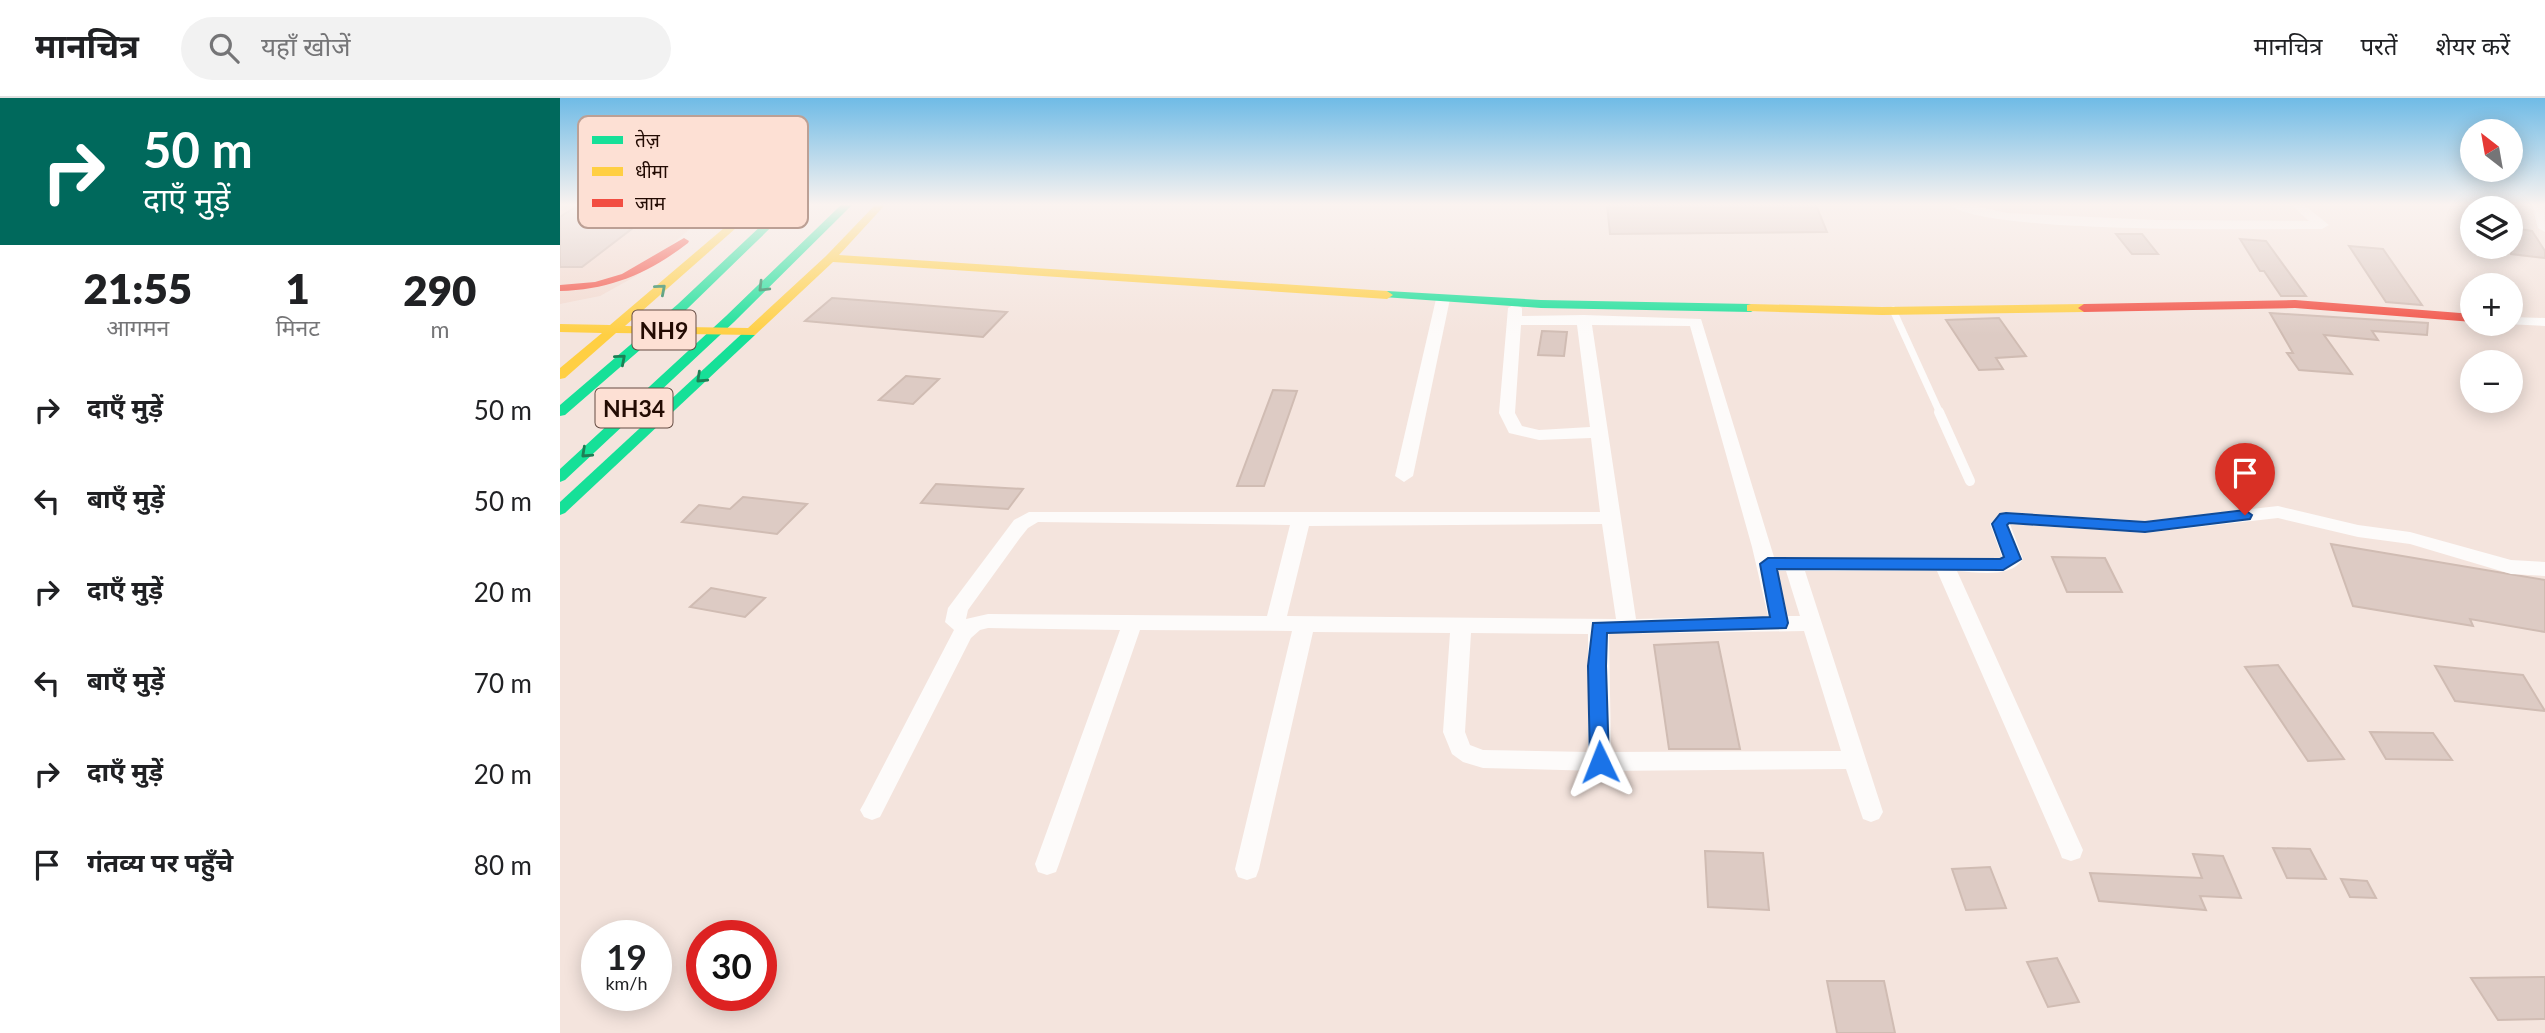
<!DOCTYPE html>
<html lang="hi">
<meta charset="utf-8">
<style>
body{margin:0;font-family:Lato,"Noto Sans Devanagari",sans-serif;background:#f2f2f2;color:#202124;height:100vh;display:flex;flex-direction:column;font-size:26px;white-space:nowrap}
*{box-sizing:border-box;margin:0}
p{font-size:23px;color:#757577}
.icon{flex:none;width:38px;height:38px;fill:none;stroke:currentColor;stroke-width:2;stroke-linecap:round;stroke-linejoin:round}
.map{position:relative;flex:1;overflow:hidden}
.side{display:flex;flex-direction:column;background:#fff;width:560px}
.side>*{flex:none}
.top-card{background:#00695c;color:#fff;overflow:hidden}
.needle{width:46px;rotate:329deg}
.controls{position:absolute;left:1900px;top:21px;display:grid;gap:14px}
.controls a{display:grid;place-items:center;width:63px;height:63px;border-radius:50%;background:#fff;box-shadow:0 4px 18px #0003;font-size:35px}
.speed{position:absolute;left:21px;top:822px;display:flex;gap:14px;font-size:35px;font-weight:700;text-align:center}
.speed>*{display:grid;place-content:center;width:91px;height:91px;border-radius:50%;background:#fff;box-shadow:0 4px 18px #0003;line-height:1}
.speed small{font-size:18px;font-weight:400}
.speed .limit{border:10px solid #d22;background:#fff;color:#111}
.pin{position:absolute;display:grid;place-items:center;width:60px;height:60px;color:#fff;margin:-72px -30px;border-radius:50% 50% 50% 0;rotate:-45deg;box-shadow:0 0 7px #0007}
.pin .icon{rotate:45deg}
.me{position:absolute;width:77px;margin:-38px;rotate:358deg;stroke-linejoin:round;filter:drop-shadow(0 0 5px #0008)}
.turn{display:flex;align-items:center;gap:24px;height:147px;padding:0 28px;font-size:32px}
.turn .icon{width:91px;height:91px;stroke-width:2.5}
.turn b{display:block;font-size:49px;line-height:60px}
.eta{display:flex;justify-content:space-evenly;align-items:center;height:119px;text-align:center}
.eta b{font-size:42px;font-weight:800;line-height:49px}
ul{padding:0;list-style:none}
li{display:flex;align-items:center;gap:21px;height:91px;padding:0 28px}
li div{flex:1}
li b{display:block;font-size:26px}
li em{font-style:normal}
header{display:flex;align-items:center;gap:42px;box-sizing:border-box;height:98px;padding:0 35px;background:#fff;border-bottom:2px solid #e0e0e0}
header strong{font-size:33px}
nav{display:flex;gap:38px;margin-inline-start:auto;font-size:24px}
.search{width:490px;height:63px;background:#f2f2f2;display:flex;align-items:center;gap:18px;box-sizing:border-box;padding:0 24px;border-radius:38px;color:#757577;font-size:26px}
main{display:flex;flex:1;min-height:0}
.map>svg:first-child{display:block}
.built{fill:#f2d9cf}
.building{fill:#ddcbc4;stroke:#d0bcb3;stroke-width:2}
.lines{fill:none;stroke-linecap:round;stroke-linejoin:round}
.lane-far1{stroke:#fdfbfa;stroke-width:7}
.lane{stroke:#fdfbfa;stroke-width:10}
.street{fill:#fdfbfa;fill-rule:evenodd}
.fast{fill:#16e098;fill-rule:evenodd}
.slow{fill:#ffcf43;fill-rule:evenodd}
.jam{fill:#f24e42;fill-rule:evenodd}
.oneway{stroke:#1c8055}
.route{fill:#1a73e8;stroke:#114b97;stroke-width:2}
.labels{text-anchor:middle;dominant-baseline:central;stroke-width:5;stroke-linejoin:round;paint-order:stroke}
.shield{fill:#fde0d4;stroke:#644b42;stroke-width:2}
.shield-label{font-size:23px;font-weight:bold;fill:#230b03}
.key{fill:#fde0d4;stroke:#bca095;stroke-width:2}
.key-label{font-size:19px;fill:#230b03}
</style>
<header>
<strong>मानचित्र</strong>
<div class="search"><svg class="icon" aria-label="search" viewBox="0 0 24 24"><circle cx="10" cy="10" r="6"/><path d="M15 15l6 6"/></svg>यहाँ खोजें</div>
<nav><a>मानचित्र</a><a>परतें</a><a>शेयर करें</a></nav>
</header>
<main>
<section class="side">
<div class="top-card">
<div class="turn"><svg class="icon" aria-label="right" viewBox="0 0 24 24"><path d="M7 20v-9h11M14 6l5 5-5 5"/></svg><div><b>50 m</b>दाएँ मुड़ें</div></div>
</div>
<div class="eta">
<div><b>21:55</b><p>आगमन</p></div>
<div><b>1</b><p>मिनट</p></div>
<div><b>290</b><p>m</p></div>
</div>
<ul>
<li><svg class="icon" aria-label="right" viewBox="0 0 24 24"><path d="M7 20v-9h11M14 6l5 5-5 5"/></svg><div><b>दाएँ मुड़ें</b></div><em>50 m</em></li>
<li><svg class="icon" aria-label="left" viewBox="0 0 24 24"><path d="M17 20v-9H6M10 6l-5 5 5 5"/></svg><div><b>बाएँ मुड़ें</b></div><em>50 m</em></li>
<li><svg class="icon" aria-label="right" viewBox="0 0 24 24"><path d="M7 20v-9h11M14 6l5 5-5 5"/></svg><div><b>दाएँ मुड़ें</b></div><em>20 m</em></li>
<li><svg class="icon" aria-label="left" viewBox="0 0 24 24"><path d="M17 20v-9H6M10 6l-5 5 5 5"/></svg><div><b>बाएँ मुड़ें</b></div><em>70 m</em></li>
<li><svg class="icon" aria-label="right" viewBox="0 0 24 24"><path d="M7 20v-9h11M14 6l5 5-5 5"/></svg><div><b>दाएँ मुड़ें</b></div><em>20 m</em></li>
<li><svg class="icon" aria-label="arrive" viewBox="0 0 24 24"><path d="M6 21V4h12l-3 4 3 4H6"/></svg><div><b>गंतव्य पर पहुँचे</b></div><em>80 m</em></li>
</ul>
</section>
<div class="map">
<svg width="1985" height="935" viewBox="0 0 1985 935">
<rect width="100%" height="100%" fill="#f4e4dd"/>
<polygon class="built" points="0,107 157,107 76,178 40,198 0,206"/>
<g class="building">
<polygon points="19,107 103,107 22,169 0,169 0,119"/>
<polygon points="1047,107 1256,107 1267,134 1050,136"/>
<polygon points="1951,130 1972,133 1985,153 1985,160 1951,156"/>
<polygon points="1556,136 1582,136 1598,156 1572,156"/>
<polygon points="1680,141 1706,143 1746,198 1721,198 1704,173 1700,173"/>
<polygon points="1789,148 1823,151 1862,207 1826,204"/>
<polygon points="272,200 325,204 447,214 423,239 245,223"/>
<polygon points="1710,215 1868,225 1867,237 1812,233 1818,242 1764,237 1792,276 1739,272 1727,255 1733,255"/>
<polygon points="1439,220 1466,258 1436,260 1443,271 1419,272 1386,222"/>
<polygon points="982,233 1007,234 1004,258 978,257"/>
<polygon points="346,278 379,281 353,306 319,302"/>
<polygon points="713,292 737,293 704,388 677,388"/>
<polygon points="376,386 463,391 448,411 361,405"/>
<polygon points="183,399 247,406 217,436 122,424 139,407 170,411"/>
<polygon points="1771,446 1985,482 1985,534 1910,521 1913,528 1793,508"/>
<polygon points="1492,459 1545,460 1562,494 1507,494"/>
<polygon points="151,490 205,500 185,519 130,509"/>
<polygon points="1158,544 1180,651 1109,651 1094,547"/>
<polygon points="1718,567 1784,661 1748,663 1685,569"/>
<polygon points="1875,568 1963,577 1985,613 1895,603"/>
<polygon points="1810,634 1873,635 1892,662 1826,661"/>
<polygon points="1713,750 1750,751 1766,781 1727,780"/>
<polygon points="1145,753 1203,755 1209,812 1148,809"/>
<polygon points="1633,756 1663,758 1681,800 1640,798 1646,812 1539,803 1530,775 1642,780"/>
<polygon points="1430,769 1446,810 1406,812 1392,771"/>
<polygon points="1781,781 1807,783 1816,800 1790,799"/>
<polygon points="1497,860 1519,904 1488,909 1467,864"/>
<polygon points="1985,879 1985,921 1938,922 1911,880"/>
<polygon points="1267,883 1324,883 1335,935 1277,935"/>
</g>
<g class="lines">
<polyline class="lane-far1" points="1333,212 1380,315"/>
<polyline class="lane" points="1379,314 1410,383"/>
<g class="street">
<path d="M 1390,107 L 1411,107 L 1447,115 L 1596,122 L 1749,123 L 1731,107 L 1744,107 L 1769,127 L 1762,131 C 1702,131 1425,136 1390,107 Z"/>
<polygon points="1972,107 1984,107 1985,134 1978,130"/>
<polygon points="883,197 890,201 853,378 844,384 835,378 876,201"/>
<path d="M 955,206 L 962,210 L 962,218 L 1024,217 L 1141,221 L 1214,459 L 1440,460 L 1442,459 L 1430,426 L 1439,416 L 1446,414 L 1585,423 L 1718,408 L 1798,427 L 1850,434 L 1951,462 L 1985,464 L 1985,478 L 1951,476 L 1850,446 L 1798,439 L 1718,420 L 1585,435 L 1450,426 L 1463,461 C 1450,481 1417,474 1397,473 L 1523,752 L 1520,760 L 1511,763 L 1502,760 L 1499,752 L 1377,473 L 1245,473 L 1323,714 L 1319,721 L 1311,724 L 1303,721 L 1286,671 L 1040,673 L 923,670 L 903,664 L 892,656 L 883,634 L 890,535 L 753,534 L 699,771 L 696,779 L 687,782 L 678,779 L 675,771 L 732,533 L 580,532 L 499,766 L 496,774 L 487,777 L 478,774 L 475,766 L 560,532 L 428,530 L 420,532 L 411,540 L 320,719 L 312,722 L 304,719 L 300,712 L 304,705 L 394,532 L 385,524 L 388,510 L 454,422 L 469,414 L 1040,414 L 1031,340 L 979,342 L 949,335 L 939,315 L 948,210 ZM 961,227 L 1017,227 L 1030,329 L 979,332 L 962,328 L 955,315 ZM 1032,227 L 1130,228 L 1192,449 L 1208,518 L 1076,521 ZM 478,424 L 730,427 L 707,518 L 428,516 L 406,521 L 408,512 L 460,440 L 468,430 ZM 1042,426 L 1056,521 L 727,518 L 749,428 ZM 1217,473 L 1226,473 L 1240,518 L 1228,518 ZM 1244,533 L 1281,653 L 1051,654 L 1049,536 ZM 911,535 L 1028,536 L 1028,654 L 923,652 L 910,647 L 905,634 Z"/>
<polygon points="1951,219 1985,220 1985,228 1946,226 1951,226"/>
</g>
<g class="fast">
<polygon points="223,107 234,107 126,212 5,317 0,318 0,307 118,206"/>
<polygon points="281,107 292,107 174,224 5,382 0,384 0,371 166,218"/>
<polygon points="827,193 981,202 1191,206 1197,210 1191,214 981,210 823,199 823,195"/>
<polygon points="191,230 195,231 195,237 5,415 0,417 0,404 187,231"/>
</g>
<g class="slow">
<polygon points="315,107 325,107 279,157 827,193 833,197 827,201 273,164 195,237 56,235 5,280 0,281 0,270 42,235 0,234 0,226 50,227 184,113 193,115 65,228 188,230 266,158"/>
<polygon points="1191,206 1322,209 1524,206 1530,210 1524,214 1322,217 1187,213 1187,207"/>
</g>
<g class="jam">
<path d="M 124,140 L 129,143 L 128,145 C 89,175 50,192 0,193 L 0,187 L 35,184 L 62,176 Z"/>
<polygon points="1735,202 1913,216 1913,224 1735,210 1524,214 1518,210 1524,206"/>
</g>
</g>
<defs><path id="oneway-chevron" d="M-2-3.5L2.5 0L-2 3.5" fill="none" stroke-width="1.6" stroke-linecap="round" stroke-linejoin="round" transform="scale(1.75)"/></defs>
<g class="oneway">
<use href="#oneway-chevron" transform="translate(203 189) rotate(135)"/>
<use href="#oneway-chevron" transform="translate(101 191) rotate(-41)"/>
<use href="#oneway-chevron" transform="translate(61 261) rotate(-41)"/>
<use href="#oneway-chevron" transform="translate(141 280) rotate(137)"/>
<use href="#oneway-chevron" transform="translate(26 355) rotate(137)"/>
</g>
<linearGradient id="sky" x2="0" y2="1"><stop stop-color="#6fbbe6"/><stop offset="0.45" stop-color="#faf3f0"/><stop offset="1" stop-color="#faf3f0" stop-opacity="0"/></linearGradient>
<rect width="1985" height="237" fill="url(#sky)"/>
<polygon class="route" points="1685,412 1692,417 1690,421 1585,434 1449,425 1447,427 1461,461 1443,472 1217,471 1228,525 1226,530 1047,535 1046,568 1049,664 1047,669 1040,671 1033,669 1030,664 1028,568 1033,525 1210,519 1200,466 1208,460 1440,461 1444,459 1432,426 1440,416 1446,415 1585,424"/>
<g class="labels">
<g class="shield">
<rect x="72.5" y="212.5" width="63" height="39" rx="5"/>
<rect x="35.5" y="290.5" width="77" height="39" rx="5"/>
</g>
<g class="shield-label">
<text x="104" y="232">NH9</text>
<text x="74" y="310">NH34</text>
</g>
</g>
<rect x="18" y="18" width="230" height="112" rx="10" class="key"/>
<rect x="32" y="38" width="31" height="8" fill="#16e098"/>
<rect x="32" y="69" width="31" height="9" fill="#ffcf43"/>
<rect x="32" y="101" width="31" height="8" fill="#f24e42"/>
<g class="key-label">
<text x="75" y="49">तेज़</text>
<text x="75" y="80">धीमा</text>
<text x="75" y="112">जाम</text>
</g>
</svg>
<div class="controls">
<a><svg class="needle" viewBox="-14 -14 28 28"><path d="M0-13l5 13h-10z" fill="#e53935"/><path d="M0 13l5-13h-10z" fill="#757577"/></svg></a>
<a><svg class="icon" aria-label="layers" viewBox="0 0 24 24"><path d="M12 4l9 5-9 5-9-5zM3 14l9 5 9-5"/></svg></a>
<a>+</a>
<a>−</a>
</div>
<div class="speed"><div>19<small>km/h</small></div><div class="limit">30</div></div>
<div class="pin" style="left:1685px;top:417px;background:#d93025"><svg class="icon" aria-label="arrive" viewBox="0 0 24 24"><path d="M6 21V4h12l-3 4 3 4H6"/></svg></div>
<svg class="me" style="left:1040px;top:664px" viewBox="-20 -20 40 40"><path d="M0-17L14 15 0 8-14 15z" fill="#1a73e8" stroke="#fff" stroke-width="4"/></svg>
</div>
</main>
